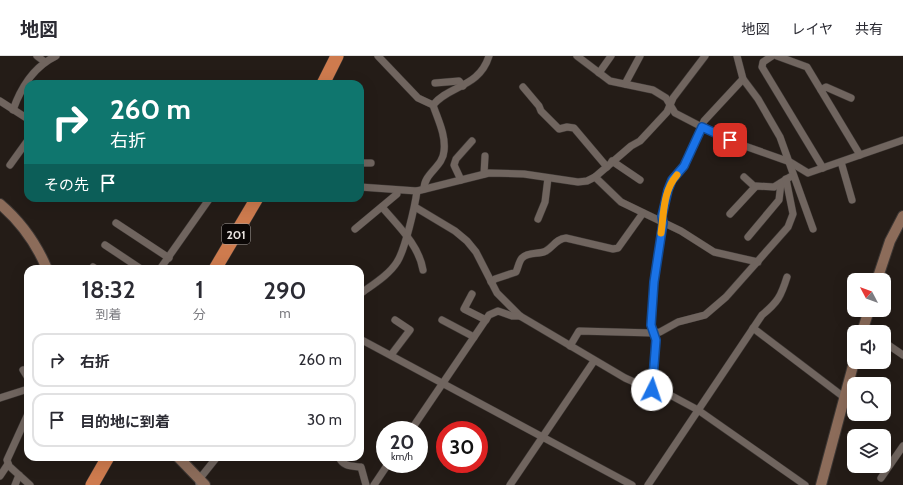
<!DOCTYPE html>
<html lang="ja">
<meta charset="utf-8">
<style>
body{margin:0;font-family:Cabin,"Noto Sans JP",sans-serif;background:#f2f2f3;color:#2b2b33;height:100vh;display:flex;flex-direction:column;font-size:15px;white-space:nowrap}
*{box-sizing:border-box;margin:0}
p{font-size:13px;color:#7c7c81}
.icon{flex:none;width:22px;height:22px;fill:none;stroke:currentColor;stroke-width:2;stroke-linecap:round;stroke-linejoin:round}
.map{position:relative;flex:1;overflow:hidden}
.details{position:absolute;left:24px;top:209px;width:340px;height:196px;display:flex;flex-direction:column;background:#fff;border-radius:12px;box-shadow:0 4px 16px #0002}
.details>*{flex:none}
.guide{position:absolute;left:24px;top:24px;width:340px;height:122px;border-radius:12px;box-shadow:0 4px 16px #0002;background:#0f766e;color:#fff;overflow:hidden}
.needle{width:26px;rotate:311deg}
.buttons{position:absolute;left:847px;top:217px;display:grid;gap:8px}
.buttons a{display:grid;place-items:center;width:44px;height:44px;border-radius:8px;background:#fff;box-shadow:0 4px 16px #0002;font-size:20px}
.speed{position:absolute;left:376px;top:365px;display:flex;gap:8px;font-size:20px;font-weight:700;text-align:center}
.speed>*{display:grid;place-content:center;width:52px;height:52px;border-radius:50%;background:#fff;box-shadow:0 4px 16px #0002;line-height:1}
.speed small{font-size:10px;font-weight:400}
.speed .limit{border:6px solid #d22;background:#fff;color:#111}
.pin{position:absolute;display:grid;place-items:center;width:34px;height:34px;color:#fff;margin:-17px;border-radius:8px;box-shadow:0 2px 6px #0006}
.me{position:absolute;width:44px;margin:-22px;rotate:4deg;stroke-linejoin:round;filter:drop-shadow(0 0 3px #0008)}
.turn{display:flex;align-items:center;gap:14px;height:84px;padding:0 20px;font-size:18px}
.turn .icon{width:52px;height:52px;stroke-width:2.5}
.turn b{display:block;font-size:28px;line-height:34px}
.then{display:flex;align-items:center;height:38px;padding:0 20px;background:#0003;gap:8px;font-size:15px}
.eta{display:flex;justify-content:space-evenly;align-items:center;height:68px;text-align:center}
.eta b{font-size:24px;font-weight:600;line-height:28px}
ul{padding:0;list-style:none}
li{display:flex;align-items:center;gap:12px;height:54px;margin:0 8px 6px;padding:0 12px;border:2px solid #e1e1e2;border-radius:12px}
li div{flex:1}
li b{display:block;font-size:15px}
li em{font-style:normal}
header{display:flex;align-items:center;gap:24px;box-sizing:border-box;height:56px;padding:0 20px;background:#fff;border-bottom:1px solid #e1e1e2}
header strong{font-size:19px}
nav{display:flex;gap:22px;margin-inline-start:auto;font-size:14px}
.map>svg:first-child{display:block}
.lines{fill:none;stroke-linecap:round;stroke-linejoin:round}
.street-casing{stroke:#3d3734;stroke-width:8}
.secondary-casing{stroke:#3d3734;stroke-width:12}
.highway-casing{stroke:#3d3734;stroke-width:14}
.street{stroke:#70655f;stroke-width:7}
.secondary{stroke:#8c6c5a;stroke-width:10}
.highway{stroke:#ce7b4e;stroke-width:13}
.route-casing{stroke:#114b97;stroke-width:10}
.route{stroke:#1a73e8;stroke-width:7}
.slow{stroke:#f59e0b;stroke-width:7}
.labels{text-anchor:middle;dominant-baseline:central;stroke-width:4;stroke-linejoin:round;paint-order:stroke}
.shield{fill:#0b0706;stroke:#a6a19f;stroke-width:1}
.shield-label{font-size:12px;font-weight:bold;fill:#e9e3e0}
</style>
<header>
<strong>地図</strong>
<nav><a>地図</a><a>レイヤ</a><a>共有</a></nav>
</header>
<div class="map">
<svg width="903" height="429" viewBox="0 0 903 429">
<rect width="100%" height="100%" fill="#241c17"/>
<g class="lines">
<defs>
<g id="street">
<polyline points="37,0 45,6"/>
<path d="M 378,0 L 418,42 L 433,49 C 438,64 446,79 444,95 C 443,111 424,117 424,133"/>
<polyline points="577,0 610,25 653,34 666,42 675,57 700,70 739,88 790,106 808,117 903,84"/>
<polyline points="737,0 743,23 758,43 780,81 813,173"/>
<polyline points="772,0 763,6 762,11 823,112"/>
<polyline points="777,0 807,11 860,99"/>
<polyline points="599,17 611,0"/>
<polyline points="435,27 459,25 463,30"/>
<polyline points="625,28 640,0"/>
<polyline points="523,31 539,50 541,55 559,73 567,71 574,72 607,111"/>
<polyline points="821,34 826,31 851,42"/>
<polyline points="0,45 28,63"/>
<path d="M 433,49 C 449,29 479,32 489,0"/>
<path d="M 13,54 C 21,31 33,11 56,0"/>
<polyline points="612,105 640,124"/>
<polyline points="841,106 852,144"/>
<polyline points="360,107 371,107"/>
<polyline points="10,109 28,84"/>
<polyline points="484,118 485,100"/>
<polyline points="595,121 621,146 681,175 714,196 758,206"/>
<polyline points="744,121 755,131"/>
<polyline points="461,124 454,109 456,103 472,85"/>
<polyline points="360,131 417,135 489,117 524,118 578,126 587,125 595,121 631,90 640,85 667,56 673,42 705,0"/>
<path d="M 382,151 C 398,170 419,189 423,214"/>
<polyline points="415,151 455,175 467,185 476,196 497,237 520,260 625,322 652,334 672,340 698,354 805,429"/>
<polyline points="730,158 756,130 774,131 790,121"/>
<polyline points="538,163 545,146 548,122"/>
<polyline points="116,167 169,202"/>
<polyline points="355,173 397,138 397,135"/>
<polyline points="748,181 779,144 781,127"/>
<polyline points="105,189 141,213"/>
<polyline points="93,211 96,213"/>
<polyline points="160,213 210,142"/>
<path d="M 491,226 L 495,223 L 516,216 C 518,212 519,205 522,202 C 529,195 538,199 546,195 C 554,190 556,183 566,182 L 613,193 L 618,192 L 643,157"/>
<path d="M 360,238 C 372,229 389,219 397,206 C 405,194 415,150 417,135"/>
<polyline points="472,238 464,253 486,264"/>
<polyline points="442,264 474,281"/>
<polyline points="753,272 845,342"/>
<polyline points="360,283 632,429"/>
<polyline points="884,286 903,299"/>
<polyline points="570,290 579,275 653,277 660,276 678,266 705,259 726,241 788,171 793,158 786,123"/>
<polyline points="391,299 410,274 395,264"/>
<polyline points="23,314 28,322"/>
<polyline points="652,334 656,284 651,269 654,226 663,167 662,160 668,134 672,124 684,110 704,65 743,23"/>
<polyline points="0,342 28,333"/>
<polyline points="28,358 7,404 9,410 30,429"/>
<polyline points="411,374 489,259 498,255 512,260 520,260"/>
<path d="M 339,401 C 343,411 352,410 361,411 L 366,429"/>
<polyline points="0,420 8,408"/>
<polyline points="881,422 903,390"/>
<polyline points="199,427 201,421 217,401"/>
<polyline points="15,429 19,419"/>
<polyline points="374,429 388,408"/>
<polyline points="510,429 594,305"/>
<path d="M 648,429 L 762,259 C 778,246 781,240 787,221"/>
</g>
<g id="secondary">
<path d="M 0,148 C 20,165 37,189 47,213"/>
<polyline points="877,224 890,185 903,160"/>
<polyline points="862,276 869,254"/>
<polyline points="178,401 205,429"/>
<polyline points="821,429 854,306"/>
</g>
<g id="highway">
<polyline points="323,28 337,0"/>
<polyline points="215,213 257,142"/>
<polyline points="92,429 108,401"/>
</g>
</defs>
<use href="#street" class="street-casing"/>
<use href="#secondary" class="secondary-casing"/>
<use href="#highway" class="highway-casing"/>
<use href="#street" class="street"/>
<use href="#secondary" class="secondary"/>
<use href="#highway" class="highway"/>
</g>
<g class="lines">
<defs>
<polyline id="route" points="652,334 656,284 651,269 654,226 663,167 662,160 668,134 672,124 684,110 702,71 730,84"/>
</defs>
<use href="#route" class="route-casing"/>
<use href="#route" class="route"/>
<path class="slow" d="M 661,177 C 664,157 663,135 677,119"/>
</g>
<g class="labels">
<rect class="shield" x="222" y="168" width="28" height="20" rx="3"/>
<g class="shield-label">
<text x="236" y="178">201</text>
</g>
</g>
</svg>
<div class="buttons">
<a><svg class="needle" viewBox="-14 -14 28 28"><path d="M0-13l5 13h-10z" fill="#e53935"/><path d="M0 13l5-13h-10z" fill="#7c7c81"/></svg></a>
<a><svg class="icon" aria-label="sound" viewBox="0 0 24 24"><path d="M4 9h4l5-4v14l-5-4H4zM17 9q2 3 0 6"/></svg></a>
<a><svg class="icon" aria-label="search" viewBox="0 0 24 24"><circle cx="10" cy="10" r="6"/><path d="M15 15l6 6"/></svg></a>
<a><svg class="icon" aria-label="layers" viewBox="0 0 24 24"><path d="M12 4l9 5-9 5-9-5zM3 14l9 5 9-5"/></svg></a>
</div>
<div class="speed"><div>20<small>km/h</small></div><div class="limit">30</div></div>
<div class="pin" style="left:730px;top:84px;background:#d93025"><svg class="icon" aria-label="arrive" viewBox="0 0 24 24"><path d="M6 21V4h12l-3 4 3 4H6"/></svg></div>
<svg class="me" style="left:652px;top:334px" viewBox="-20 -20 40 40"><circle r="19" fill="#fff"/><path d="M0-13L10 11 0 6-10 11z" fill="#1a73e8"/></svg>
<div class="guide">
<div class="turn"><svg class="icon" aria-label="right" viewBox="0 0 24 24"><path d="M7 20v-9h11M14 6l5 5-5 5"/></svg><div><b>260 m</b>右折</div></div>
<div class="then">その先<svg class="icon" aria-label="arrive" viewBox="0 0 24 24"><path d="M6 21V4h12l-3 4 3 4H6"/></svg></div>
</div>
<section class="details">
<div class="eta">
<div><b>18:32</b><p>到着</p></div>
<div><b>1</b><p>分</p></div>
<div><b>290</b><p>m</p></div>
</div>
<ul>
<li><svg class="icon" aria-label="right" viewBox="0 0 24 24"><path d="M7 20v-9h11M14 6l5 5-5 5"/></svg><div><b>右折</b></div><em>260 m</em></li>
<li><svg class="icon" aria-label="arrive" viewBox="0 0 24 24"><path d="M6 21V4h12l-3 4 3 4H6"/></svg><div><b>目的地に到着</b></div><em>30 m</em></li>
</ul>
</section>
</div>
